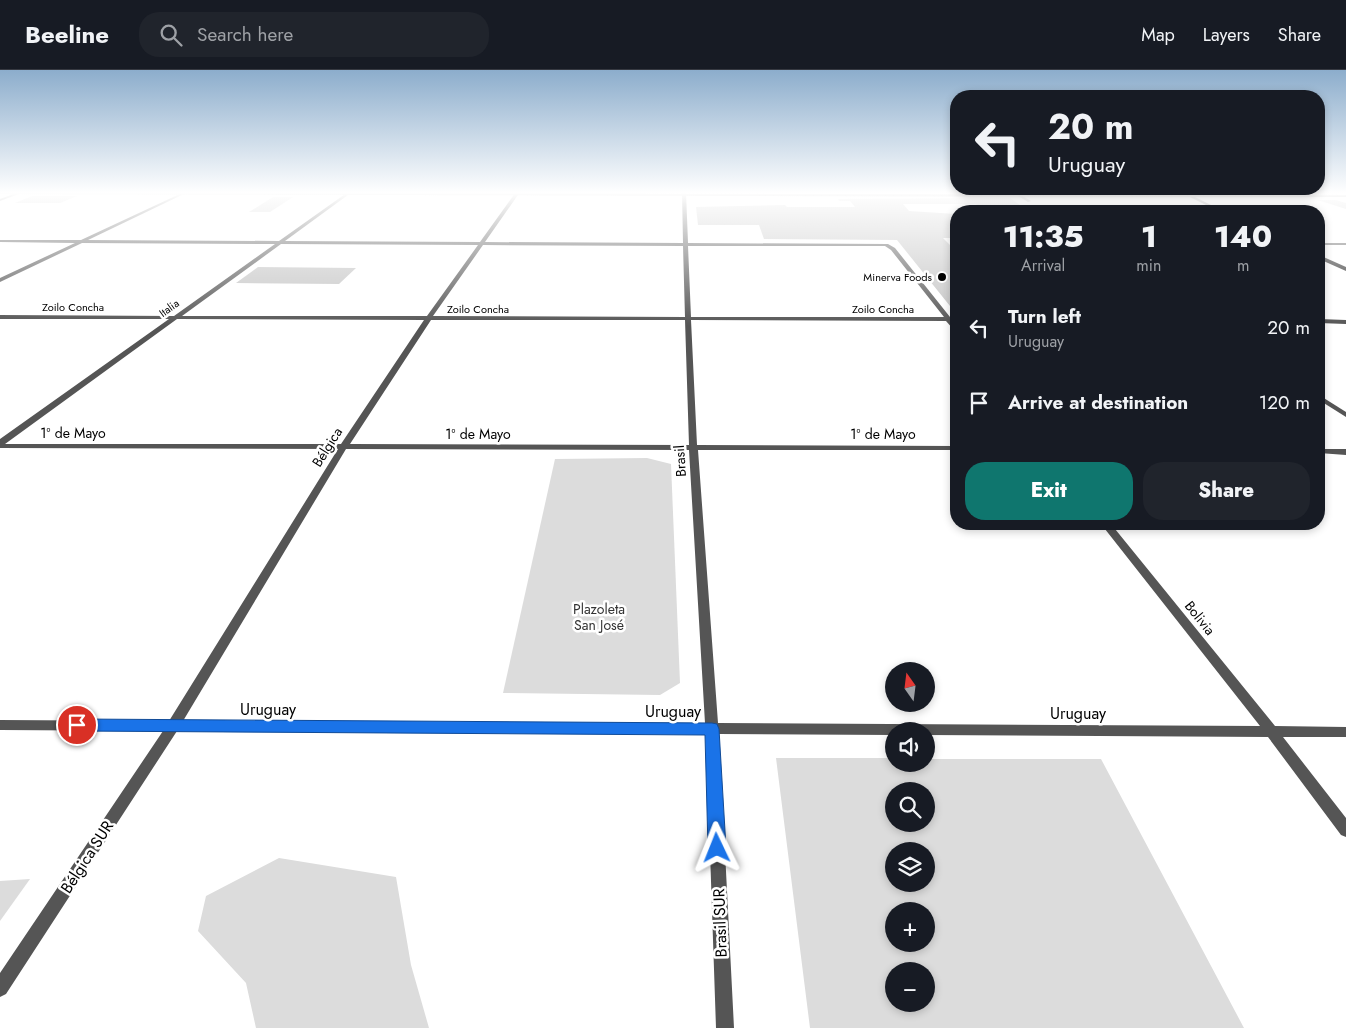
<!DOCTYPE html>
<meta charset="utf-8">
<style>
body{margin:0;font-family:Jost,sans-serif;background:#20242c;color:#f1f3f6;height:100vh;display:flex;flex-direction:column;font-size:19px;white-space:nowrap}
*{box-sizing:border-box;margin:0}
p{font-size:16px;color:#9ea1a6}
.icon{flex:none;width:28px;height:28px;fill:none;stroke:currentColor;stroke-width:2;stroke-linecap:round;stroke-linejoin:round}
.map{position:relative;flex:1;overflow:hidden}
.details{position:absolute;left:950px;top:135px;width:375px;height:325px;display:flex;flex-direction:column;background:#171b24;border-radius:20px;box-shadow:0 2px 8px #0003}
.details>*{flex:none}
.banner{position:absolute;left:950px;top:20px;width:375px;height:105px;border-radius:20px;box-shadow:0 2px 8px #0003;background:#171b24;color:#f1f3f6;overflow:hidden}
.needle{width:32px;rotate:346deg}
.buttons{position:absolute;left:885px;top:592px;display:grid;gap:10px}
.buttons a{display:grid;place-items:center;width:50px;height:50px;border-radius:50%;background:#171b24;box-shadow:0 2px 8px #0003;font-size:25px}
.pin{position:absolute;display:grid;place-items:center;width:42px;height:42px;color:#fff;margin:-21px;border:2px solid #fff;border-radius:50%;box-shadow:0 1px 5px #0007}
.me{position:absolute;width:55px;margin:-28px;rotate:358deg;stroke-linejoin:round;filter:drop-shadow(0 0 4px #0008)}
.turn{display:flex;align-items:center;gap:18px;height:105px;padding:0 15px;font-size:22px}
.turn .icon{width:65px;height:65px;stroke-width:2.5}
.turn b{display:block;font-size:35px;line-height:42px}
.eta{display:flex;justify-content:space-evenly;align-items:center;height:85px;text-align:center}
.eta b{font-size:30px;font-weight:800;line-height:35px}
.primary-button{display:flex;gap:10px;margin-top:auto;padding:10px 15px}
.primary-button a{flex:1;height:58px;border-radius:20px;background:#0f766e;color:#fff;font-size:20px;font-weight:800;line-height:58px;text-align:center}
.primary-button a+a{background:#20242c;color:#f1f3f6}
ul{padding:0;list-style:none}
li{display:flex;align-items:center;gap:15px;height:75px;padding:0 15px}
li div{flex:1}
li b{display:block;font-size:19px}
li em{font-style:normal}
header{display:flex;align-items:center;gap:30px;box-sizing:border-box;height:70px;padding:0 25px;background:#171b24;border-bottom:1px solid #363941}
header strong{font-size:24px}
nav{display:flex;gap:28px;margin-inline-start:auto;font-size:18px}
.search{width:350px;height:45px;background:#20242c;display:flex;align-items:center;gap:12px;box-sizing:border-box;padding:0 18px;border-radius:20px;color:#9ea1a6;font-size:19px}
.map>svg:first-child{display:block}
.green{fill:#dcdcdc;fill-rule:evenodd}
.building{fill:#c4c4c4}
.lines{fill:none;stroke-linecap:round;stroke-linejoin:round}
.street{fill:#555;fill-rule:evenodd}
.secondary{fill:#222;fill-rule:evenodd}
.route{fill:#1a73e8;stroke:#114b97}
.poi-dot{fill:#000;stroke:#fff;stroke-width:2}
.labels{text-anchor:middle;dominant-baseline:central;stroke-width:5;stroke-linejoin:round;paint-order:stroke}
.far-poi-label{font-size:11px;fill:#000;stroke:#fff;text-anchor:end}
.far-street-label{font-size:11px;fill:#000;stroke:#fff}
.street-label{font-size:14px;fill:#000;stroke:#fff}
.park-label{font-size:14px;fill:#333;stroke:#fff}
.near-street-label{font-size:16px;fill:#000;stroke:#fff}
</style>
<header>
<strong>Beeline</strong>
<div class="search"><svg class="icon" aria-label="search" viewBox="0 0 24 24"><circle cx="10" cy="10" r="6"/><path d="M15 15l6 6"/></svg>Search here</div>
<nav><a>Map</a><a>Layers</a><a>Share</a></nav>
</header>
<div class="map">
<svg width="1346" height="958" viewBox="0 0 1346 958">
<rect width="100%" height="100%" fill="#fff"/>
<g class="green">
<polygon points="647,388 671,394 680,613 660,625 503,623 555,389"/>
<path d="M 776,688 L 894,688 L 894,694 L 926,694 L 926,689 L 1101,689 L 1244,958 L 810,958 ZM 894,721 L 926,721 L 926,754 L 894,754 ZM 894,781 L 926,781 L 926,814 L 894,814 ZM 894,841 L 926,841 L 926,874 L 894,874 ZM 894,901 L 926,901 L 926,934 L 894,934 Z"/>
<polygon points="279,788 396,807 411,895 429,958 256,958 246,913 198,861 206,826"/>
<polygon points="30,809 0,851 0,811"/>
</g>
<g class="building">
<polygon points="32,126 77,126 60,133 15,133"/>
<polygon points="273,127 293,127 270,142 249,142"/>
<polygon points="1010,128 1024,138 1037,138 1041,141 984,141 976,134 903,134 909,141 956,144 956,168 943,168 953,178 956,178 956,238 950,236 897,170 764,169 759,155 698,155 696,137 785,135 787,137 855,137 850,131 839,131 838,129"/>
<polygon points="1318,130 1336,130 1346,133 1346,139"/>
<polygon points="258,197 356,198 339,214 236,213"/>
</g>
<g class="lines">
<g class="street">
<polygon points="19,122 24,122 0,131 0,129"/>
<path d="M 184,122 L 188,122 L 88,170 L 279,171 L 348,122 L 352,122 L 285,171 L 480,172 L 516,122 L 520,122 L 485,172 L 683,173 L 682,122 L 686,122 L 688,173 L 888,174 L 895,178 L 950,247 L 956,248 L 956,250 L 953,251 L 956,255 L 956,261 L 954,260 L 946,251 L 691,250 L 697,375 L 956,376 L 956,380 L 698,380 L 718,653 L 1260,656 L 1101,454 L 1111,454 L 1275,656 L 1346,657 L 1346,667 L 1283,667 L 1346,748 L 1346,767 L 1341,765 L 1268,667 L 926,665 L 926,661 L 894,661 L 894,665 L 719,664 L 734,958 L 716,958 L 706,664 L 177,661 L 6,924 L 0,927 L 0,903 L 163,661 L 0,660 L 0,650 L 169,651 L 338,379 L 0,378 L 0,369 L 169,249 L 0,249 L 0,245 L 174,246 L 275,174 L 82,173 L 0,212 L 0,208 L 75,173 L 0,172 L 0,170 L 81,170 ZM 281,174 L 478,175 L 427,246 L 182,246 ZM 483,175 L 683,176 L 685,247 L 433,246 ZM 688,176 L 885,176 L 891,180 L 944,247 L 691,247 ZM 177,249 L 424,250 L 341,374 L 5,374 ZM 431,250 L 685,250 L 689,375 L 350,374 ZM 346,379 L 689,380 L 705,653 L 183,651 Z"/>
<polygon points="1012,122 1016,122 1031,131 1028,132"/>
<rect x="1319" y="173" width="27" height="2"/>
<polygon points="1319,249 1346,250 1346,254 1319,253"/>
<polygon points="1319,325 1346,342 1346,347 1319,330"/>
<polygon points="1319,379 1346,379 1346,385 1319,383"/>
</g>
<g class="secondary">
<polygon points="0,122 1346,125 1346,127 1195,127 1223,141 1218,141 1190,127 0,124"/>
<polygon points="1319,185 1346,197 1346,201 1319,189"/>
</g>
</g>
<linearGradient id="sky" x2="0" y2="1"><stop stop-color="#8cadcc"/><stop offset="0.48" stop-color="#fff"/><stop offset="1" stop-color="#fff" stop-opacity="0"/></linearGradient>
<rect width="1346" height="256" fill="url(#sky)"/>
<polygon class="route" points="77,649 712,653 717,654 719,659 726,778 723,784 717,786 711,784 708,778 705,665 77,661 72,659 70,655 72,651"/>
<circle class="poi-dot" cx="942" cy="207" r="5"/>
<g class="labels">
<g class="far-poi-label">
<text x="932" y="207">Minerva Foods</text>
</g>
<g class="far-street-label">
<text x="73" y="237">Zoilo Concha</text>
<text transform="translate(169 238) rotate(-36)">Italia</text>
<text x="478" y="239">Zoilo Concha</text>
<text x="883" y="239">Zoilo Concha</text>
</g>
<g class="street-label">
<text x="73" y="363">1º de Mayo</text>
<text x="478" y="364">1º de Mayo</text>
<text x="883" y="364">1º de Mayo</text>
<text transform="translate(327 377) rotate(-58)">Bélgica</text>
<text transform="translate(680 391) rotate(-94)">Brasil</text>
<text transform="translate(1200 548) rotate(51)">Bolivia</text>
</g>
<g class="park-label">
<text x="599" y="539">Plazoleta<tspan x="599" dy="16">San José</tspan></text>
</g>
<g class="near-street-label">
<text x="268" y="639">Uruguay</text>
<text x="673" y="641">Uruguay</text>
<text x="1078" y="643">Uruguay</text>
<text transform="translate(87 787) rotate(-57)">Bélgica SUR</text>
<text transform="translate(720 853) rotate(-92)">Brasil SUR</text>
</g>
</g>
</svg>
<div class="buttons">
<a><svg class="needle" viewBox="-14 -14 28 28"><path d="M0-13l5 13h-10z" fill="#e53935"/><path d="M0 13l5-13h-10z" fill="#9ea1a6"/></svg></a>
<a><svg class="icon" aria-label="sound" viewBox="0 0 24 24"><path d="M4 9h4l5-4v14l-5-4H4zM17 9q2 3 0 6"/></svg></a>
<a><svg class="icon" aria-label="search" viewBox="0 0 24 24"><circle cx="10" cy="10" r="6"/><path d="M15 15l6 6"/></svg></a>
<a><svg class="icon" aria-label="layers" viewBox="0 0 24 24"><path d="M12 4l9 5-9 5-9-5zM3 14l9 5 9-5"/></svg></a>
<a>+</a>
<a>−</a>
</div>
<div class="pin" style="left:77px;top:655px;background:#d93025"><svg class="icon" aria-label="arrive" viewBox="0 0 24 24"><path d="M6 21V4h12l-3 4 3 4H6"/></svg></div>
<svg class="me" style="left:717px;top:778px" viewBox="-20 -20 40 40"><path d="M0-17L14 15 0 8-14 15z" fill="#1a73e8" stroke="#fff" stroke-width="4"/></svg>
<div class="banner">
<div class="turn"><svg class="icon" aria-label="left" viewBox="0 0 24 24"><path d="M17 20v-9H6M10 6l-5 5 5 5"/></svg><div><b>20 m</b>Uruguay</div></div>
</div>
<section class="details">
<div class="eta">
<div><b>11:35</b><p>Arrival</p></div>
<div><b>1</b><p>min</p></div>
<div><b>140</b><p>m</p></div>
</div>
<ul>
<li><svg class="icon" aria-label="left" viewBox="0 0 24 24"><path d="M17 20v-9H6M10 6l-5 5 5 5"/></svg><div><b>Turn left</b><p>Uruguay</p></div><em>20 m</em></li>
<li><svg class="icon" aria-label="arrive" viewBox="0 0 24 24"><path d="M6 21V4h12l-3 4 3 4H6"/></svg><div><b>Arrive at destination</b></div><em>120 m</em></li>
</ul>
<div class="primary-button"><a>Exit</a><a>Share</a></div>
</section>
</div>
